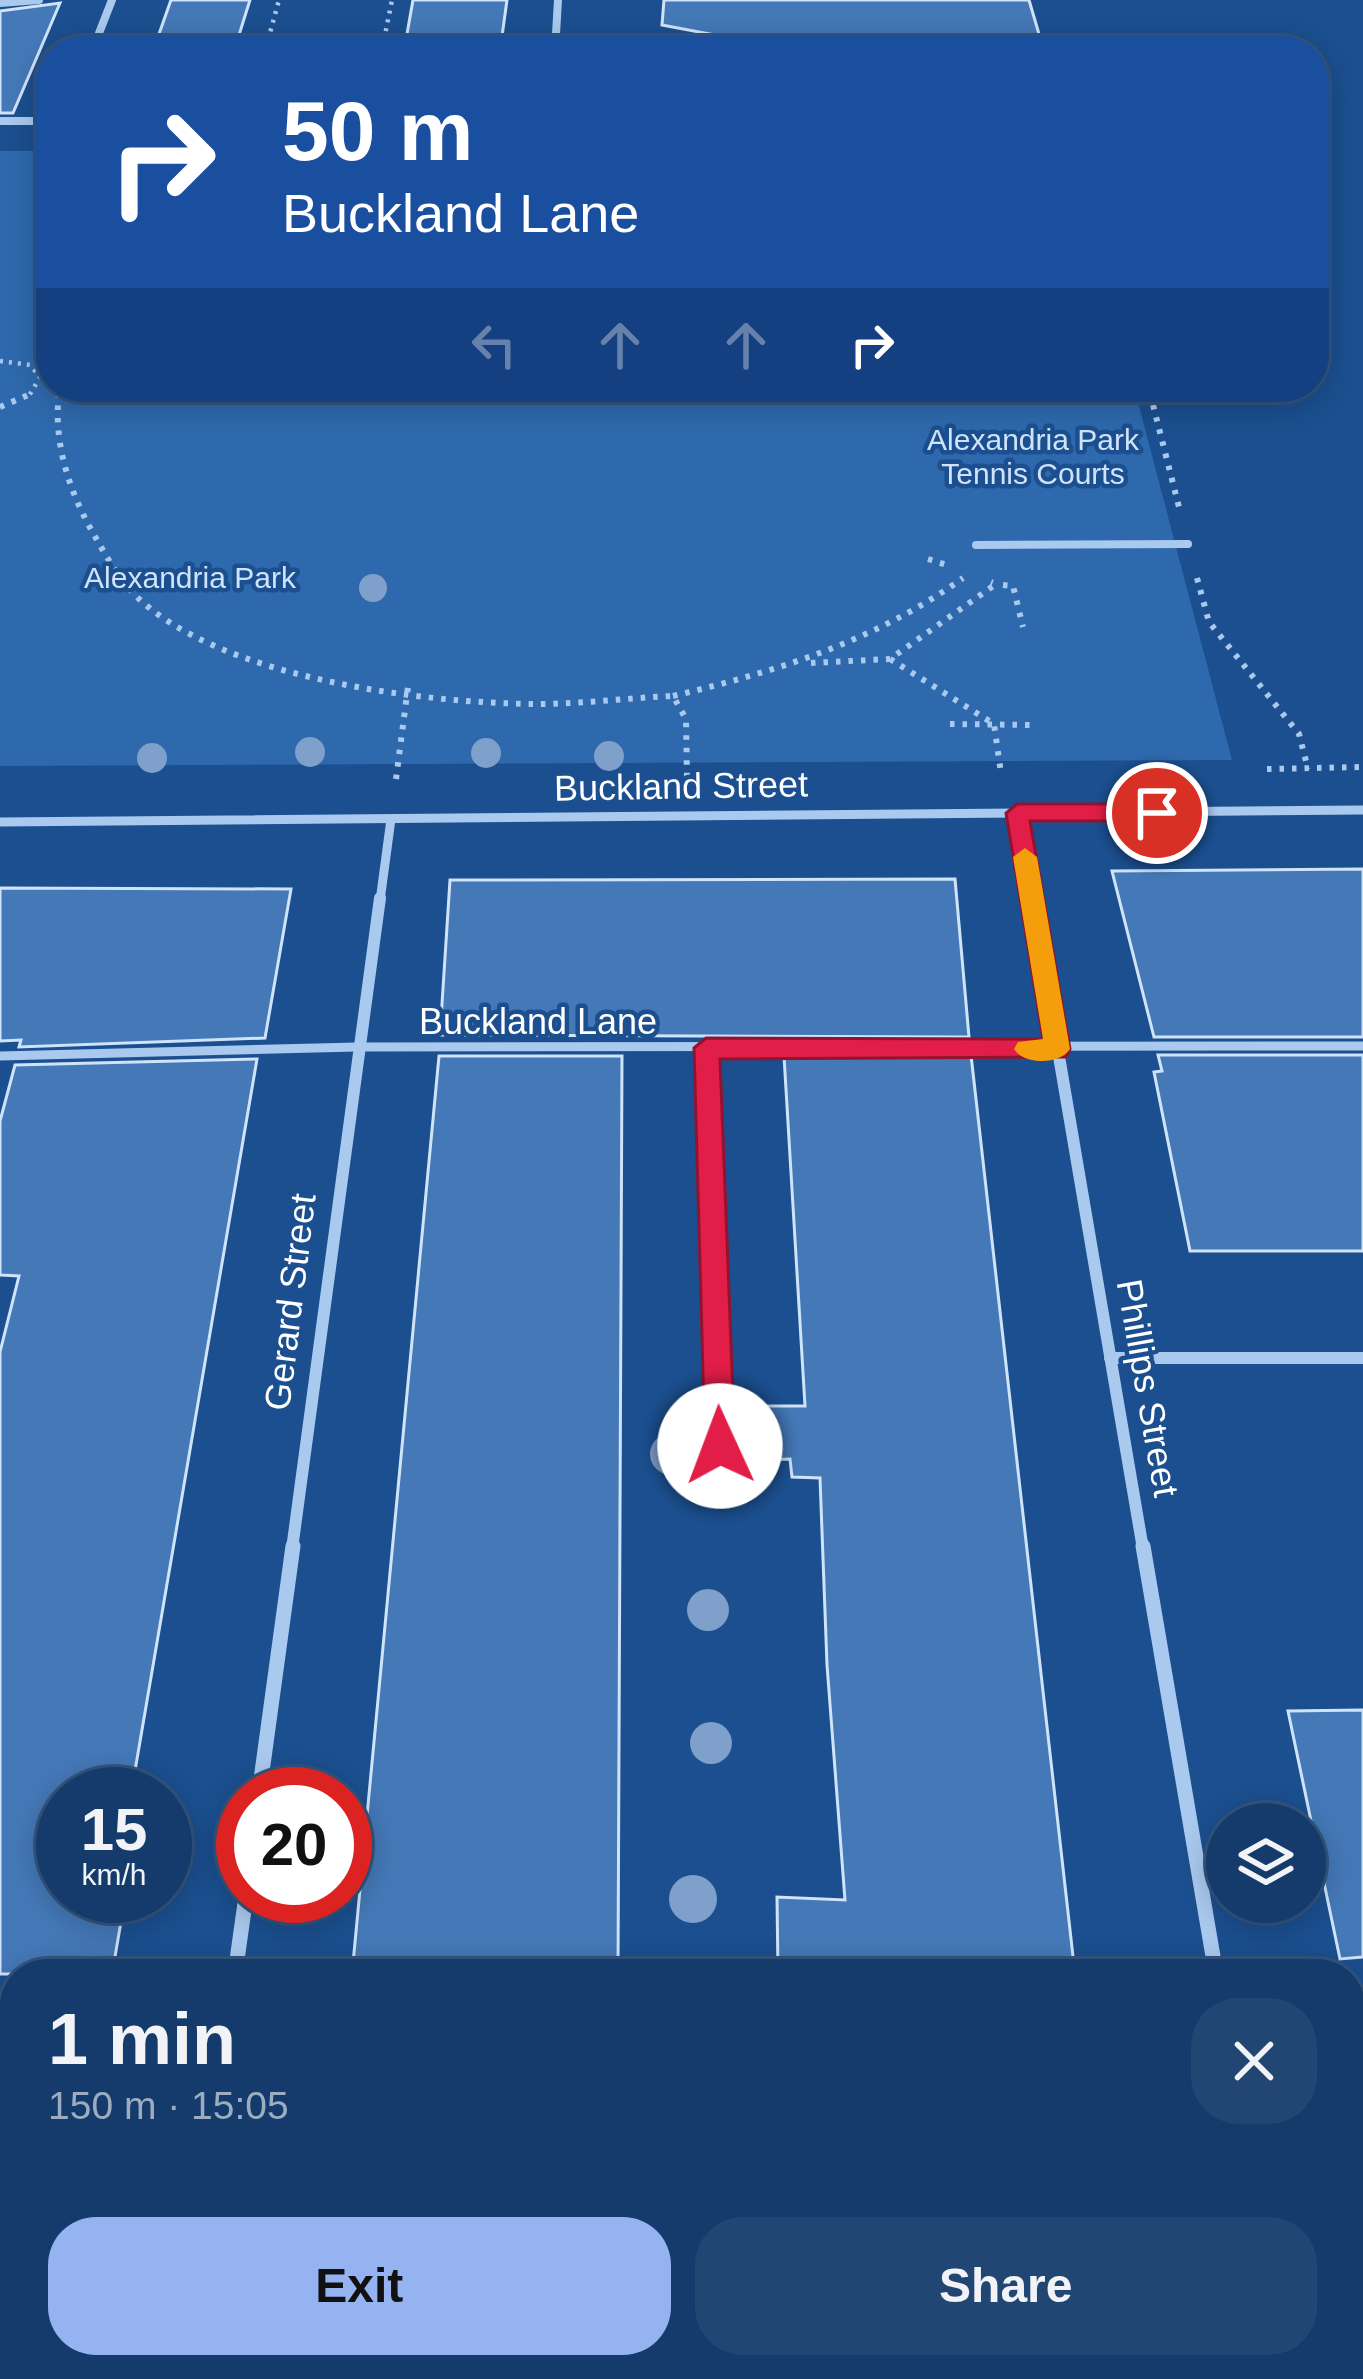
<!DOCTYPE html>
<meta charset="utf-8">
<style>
body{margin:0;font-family:Arial,sans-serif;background:#214673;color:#f1f3f6;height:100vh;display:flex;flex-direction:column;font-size:45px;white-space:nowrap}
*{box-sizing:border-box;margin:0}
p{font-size:39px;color:#9dadc1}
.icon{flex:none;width:66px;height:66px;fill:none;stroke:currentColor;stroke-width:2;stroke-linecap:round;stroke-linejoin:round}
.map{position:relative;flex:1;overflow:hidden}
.side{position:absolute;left:0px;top:1959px;width:1365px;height:420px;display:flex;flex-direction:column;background:#143b6b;border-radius:48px 48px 0 0;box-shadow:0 6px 30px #0003,0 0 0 3px #33557e}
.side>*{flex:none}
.top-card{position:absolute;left:36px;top:36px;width:1293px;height:366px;border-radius:48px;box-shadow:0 6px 30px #0003,0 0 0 3px #33557e;background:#1a4fa0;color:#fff;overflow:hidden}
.buttons{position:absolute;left:1206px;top:1803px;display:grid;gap:24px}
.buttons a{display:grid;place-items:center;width:120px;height:120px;border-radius:50%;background:#143b6b;box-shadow:0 6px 30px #0003,0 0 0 3px #33557e;font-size:60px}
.speed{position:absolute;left:36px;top:1767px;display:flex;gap:24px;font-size:60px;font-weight:700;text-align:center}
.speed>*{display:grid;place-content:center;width:156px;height:156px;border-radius:50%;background:#143b6b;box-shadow:0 6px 30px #0003,0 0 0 3px #33557e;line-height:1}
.speed small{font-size:30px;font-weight:400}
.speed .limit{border:18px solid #d22;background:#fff;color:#111}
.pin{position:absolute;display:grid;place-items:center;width:102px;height:102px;color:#fff;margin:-51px;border:6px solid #fff;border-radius:50%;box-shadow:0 3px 12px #0007}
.me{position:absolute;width:132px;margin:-66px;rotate:358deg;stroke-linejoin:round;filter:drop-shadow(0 0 9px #0008)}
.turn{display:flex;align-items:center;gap:42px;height:252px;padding:0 48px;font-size:54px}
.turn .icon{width:156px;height:156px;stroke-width:2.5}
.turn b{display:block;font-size:84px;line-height:102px}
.lanes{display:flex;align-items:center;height:114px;padding:0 48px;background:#0003;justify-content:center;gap:60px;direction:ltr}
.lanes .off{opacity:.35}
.round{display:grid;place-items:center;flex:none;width:126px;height:126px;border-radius:48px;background:#214673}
.summary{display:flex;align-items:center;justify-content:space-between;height:204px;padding:0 48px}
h1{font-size:72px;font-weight:800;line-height:90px}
.action{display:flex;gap:24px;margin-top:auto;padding:24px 48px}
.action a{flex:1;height:138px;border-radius:48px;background:#95b2f1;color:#111;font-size:48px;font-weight:800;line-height:138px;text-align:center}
.action a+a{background:#214673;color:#f1f3f6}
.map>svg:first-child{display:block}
.green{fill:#2e69ad}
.building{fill:#4478b7;stroke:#cfe3fa;stroke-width:3}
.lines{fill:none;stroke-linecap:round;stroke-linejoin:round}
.path-far1{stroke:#a9c9ee;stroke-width:4.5;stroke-dasharray:3 6;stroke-linecap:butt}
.path{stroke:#a9c9ee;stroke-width:6;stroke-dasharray:4.5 8;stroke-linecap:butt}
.lane-far1{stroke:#a9c9ee;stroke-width:8}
.lane{stroke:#a9c9ee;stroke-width:9}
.street-far3{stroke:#a9c9ee;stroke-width:8}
.street-far2{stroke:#a9c9ee;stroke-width:9}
.street-far1{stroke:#a9c9ee;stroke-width:12}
.street{stroke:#a9c9ee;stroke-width:15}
.tree{fill:#7ea0ca}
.route{fill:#e11d48;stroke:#92132f;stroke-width:3}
.slow{fill:#f59e0b}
.labels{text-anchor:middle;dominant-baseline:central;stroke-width:9;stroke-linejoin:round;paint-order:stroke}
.far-park-label{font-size:30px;fill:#cfe3fa;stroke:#1b4f8f}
.street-label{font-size:36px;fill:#fff;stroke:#1b4f8f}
</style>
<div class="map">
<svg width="1363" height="2379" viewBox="0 0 1363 2379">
<rect width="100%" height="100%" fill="#1b4f8f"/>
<polygon class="green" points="0,151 51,151 51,387 1134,387 1232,760 0,766"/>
<g class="building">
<polygon points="171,0 250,0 234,51 153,51"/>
<polygon points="413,0 507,0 500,51 404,51"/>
<polygon points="664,0 1029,0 1044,51 800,51 662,25"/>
<polygon points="60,3 13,113 0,113 0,11"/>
<polygon points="1363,869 1363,1037 1154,1037 1112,871"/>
<polygon points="955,879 969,1037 440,1035 450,880"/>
<polygon points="0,888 291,889 265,1038 19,1047 21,1040 0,1041"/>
<polygon points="971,1055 1075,1974 778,1974 777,1897 845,1900 827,1665 820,1478 792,1477 790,1459 736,1461 734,1406 805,1406 784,1056"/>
<polygon points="1158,1055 1363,1055 1363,1251 1190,1251 1154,1072 1162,1071"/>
<polygon points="439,1056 622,1056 618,1974 352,1974"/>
<polygon points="257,1059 131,1794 63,1794 63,1896 114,1896 110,1916 122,1916 112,1974 0,1974 0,1352 19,1276 0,1275 0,1121 15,1065"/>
<polygon points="1363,1710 1363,1957 1340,1959 1288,1711"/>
</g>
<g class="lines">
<g class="path-far1">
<polyline points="268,40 279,0"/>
<polyline points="384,40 392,0"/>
<polyline points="145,41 517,39"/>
<polyline points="0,361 30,365 40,377 29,396"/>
<polyline points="1149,387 1151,396"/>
<polyline points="59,396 60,387"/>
</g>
<g class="path">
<path d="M 59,393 C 53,442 69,491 93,533 C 105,554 117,576 134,594 C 217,678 422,703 535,704 C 581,704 627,698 673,696 L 686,719 L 687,777"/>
<polyline points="1150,393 1180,511"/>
<polyline points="0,407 33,393"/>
<polyline points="928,559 950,566"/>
<polyline points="1197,578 1209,622 1299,734 1308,769"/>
<polyline points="1003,585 1013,586 1023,627"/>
<polyline points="890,659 994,724 1001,773"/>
<polyline points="811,663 890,659 996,584 991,582"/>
<path d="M 673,696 C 778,671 875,641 963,578"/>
<polyline points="950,724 1034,725"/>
<polyline points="1267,769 1363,767"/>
<polyline points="396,779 408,687"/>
</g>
<polyline class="lane-far1" points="976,545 1188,544"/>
<g class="lane">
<polyline points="706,1049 720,1446"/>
<polyline points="0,1056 357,1047 1363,1046"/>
</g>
<g class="street-far3">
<polyline points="0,3 39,0"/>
<polyline points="92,51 112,0"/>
<polyline points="555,51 558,0"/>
<polyline points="0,121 51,121"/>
</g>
<g class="street-far2">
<polyline points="1017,813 1032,901"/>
<polyline points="0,822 1363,810"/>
<polyline points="380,901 391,819"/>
</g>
<g class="street-far1">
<polyline points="1032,898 1143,1549"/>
<polyline points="1110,1358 1363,1358"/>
<polyline points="292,1549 380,898"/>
</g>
<g class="street">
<polyline points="1143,1546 1216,1974"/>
<polyline points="259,1794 293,1546"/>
<polyline points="235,1974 246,1896"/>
<polyline points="1282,2364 1285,2379"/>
<polyline points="182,2379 184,2364"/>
</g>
</g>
<g class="tree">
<circle cx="373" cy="588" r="14"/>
<circle cx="310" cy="752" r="15"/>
<circle cx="486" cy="753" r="15"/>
<circle cx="609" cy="756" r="15"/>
<circle cx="152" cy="758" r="15"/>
<circle cx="671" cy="1454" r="21"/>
<circle cx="708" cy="1610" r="21"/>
<circle cx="711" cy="1743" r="21"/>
<circle cx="693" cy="1899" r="24"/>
</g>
<polygon class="route" points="1017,804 1157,804 1169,813 1157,821 1030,821 1070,1049 1066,1057 720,1059 735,1446 731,1456 720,1460 709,1456 705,1446 694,1048 706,1038 1043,1039 1006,813"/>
<path class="slow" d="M 1025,848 L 1037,857 L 1070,1049 C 1060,1065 1024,1065 1014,1049 L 1018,1042 L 1043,1039 L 1013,857 Z"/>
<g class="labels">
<g class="far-park-label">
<text x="1033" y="439">Alexandria Park<tspan x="1033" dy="34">Tennis Courts</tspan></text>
<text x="190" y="577">Alexandria Park</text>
</g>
<g class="street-label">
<text transform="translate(681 786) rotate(-1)">Buckland Street</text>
<text x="538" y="1021">Buckland Lane</text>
<text transform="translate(290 1302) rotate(-83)">Gerard Street</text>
<text transform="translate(1148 1388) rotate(80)">Phillips Street</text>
</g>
</g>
</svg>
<div class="buttons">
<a><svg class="icon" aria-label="layers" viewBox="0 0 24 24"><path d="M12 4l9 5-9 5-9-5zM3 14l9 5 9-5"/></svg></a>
</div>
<div class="speed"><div>15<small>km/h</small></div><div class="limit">20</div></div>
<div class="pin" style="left:1157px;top:813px;background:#d93025"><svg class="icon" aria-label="arrive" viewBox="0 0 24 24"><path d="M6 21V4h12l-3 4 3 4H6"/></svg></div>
<svg class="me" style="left:720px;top:1446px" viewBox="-20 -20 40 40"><circle r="19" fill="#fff"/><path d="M0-13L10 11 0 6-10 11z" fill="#e11d48"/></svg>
<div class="top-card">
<div class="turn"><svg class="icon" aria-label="right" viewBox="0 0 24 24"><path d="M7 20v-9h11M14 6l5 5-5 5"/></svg><div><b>50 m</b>Buckland Lane</div></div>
<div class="lanes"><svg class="icon off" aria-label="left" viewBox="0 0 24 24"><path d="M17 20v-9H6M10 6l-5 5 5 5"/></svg><svg class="icon off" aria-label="ahead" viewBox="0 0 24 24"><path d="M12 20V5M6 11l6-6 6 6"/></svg><svg class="icon off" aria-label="ahead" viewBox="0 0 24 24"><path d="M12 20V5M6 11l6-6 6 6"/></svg><svg class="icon" aria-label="right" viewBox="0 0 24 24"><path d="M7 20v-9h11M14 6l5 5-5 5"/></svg></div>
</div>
<section class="side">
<div class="summary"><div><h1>1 min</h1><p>150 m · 15:05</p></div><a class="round"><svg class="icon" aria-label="close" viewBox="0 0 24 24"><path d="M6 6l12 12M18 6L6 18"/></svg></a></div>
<div class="action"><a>Exit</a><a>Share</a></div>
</section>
</div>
